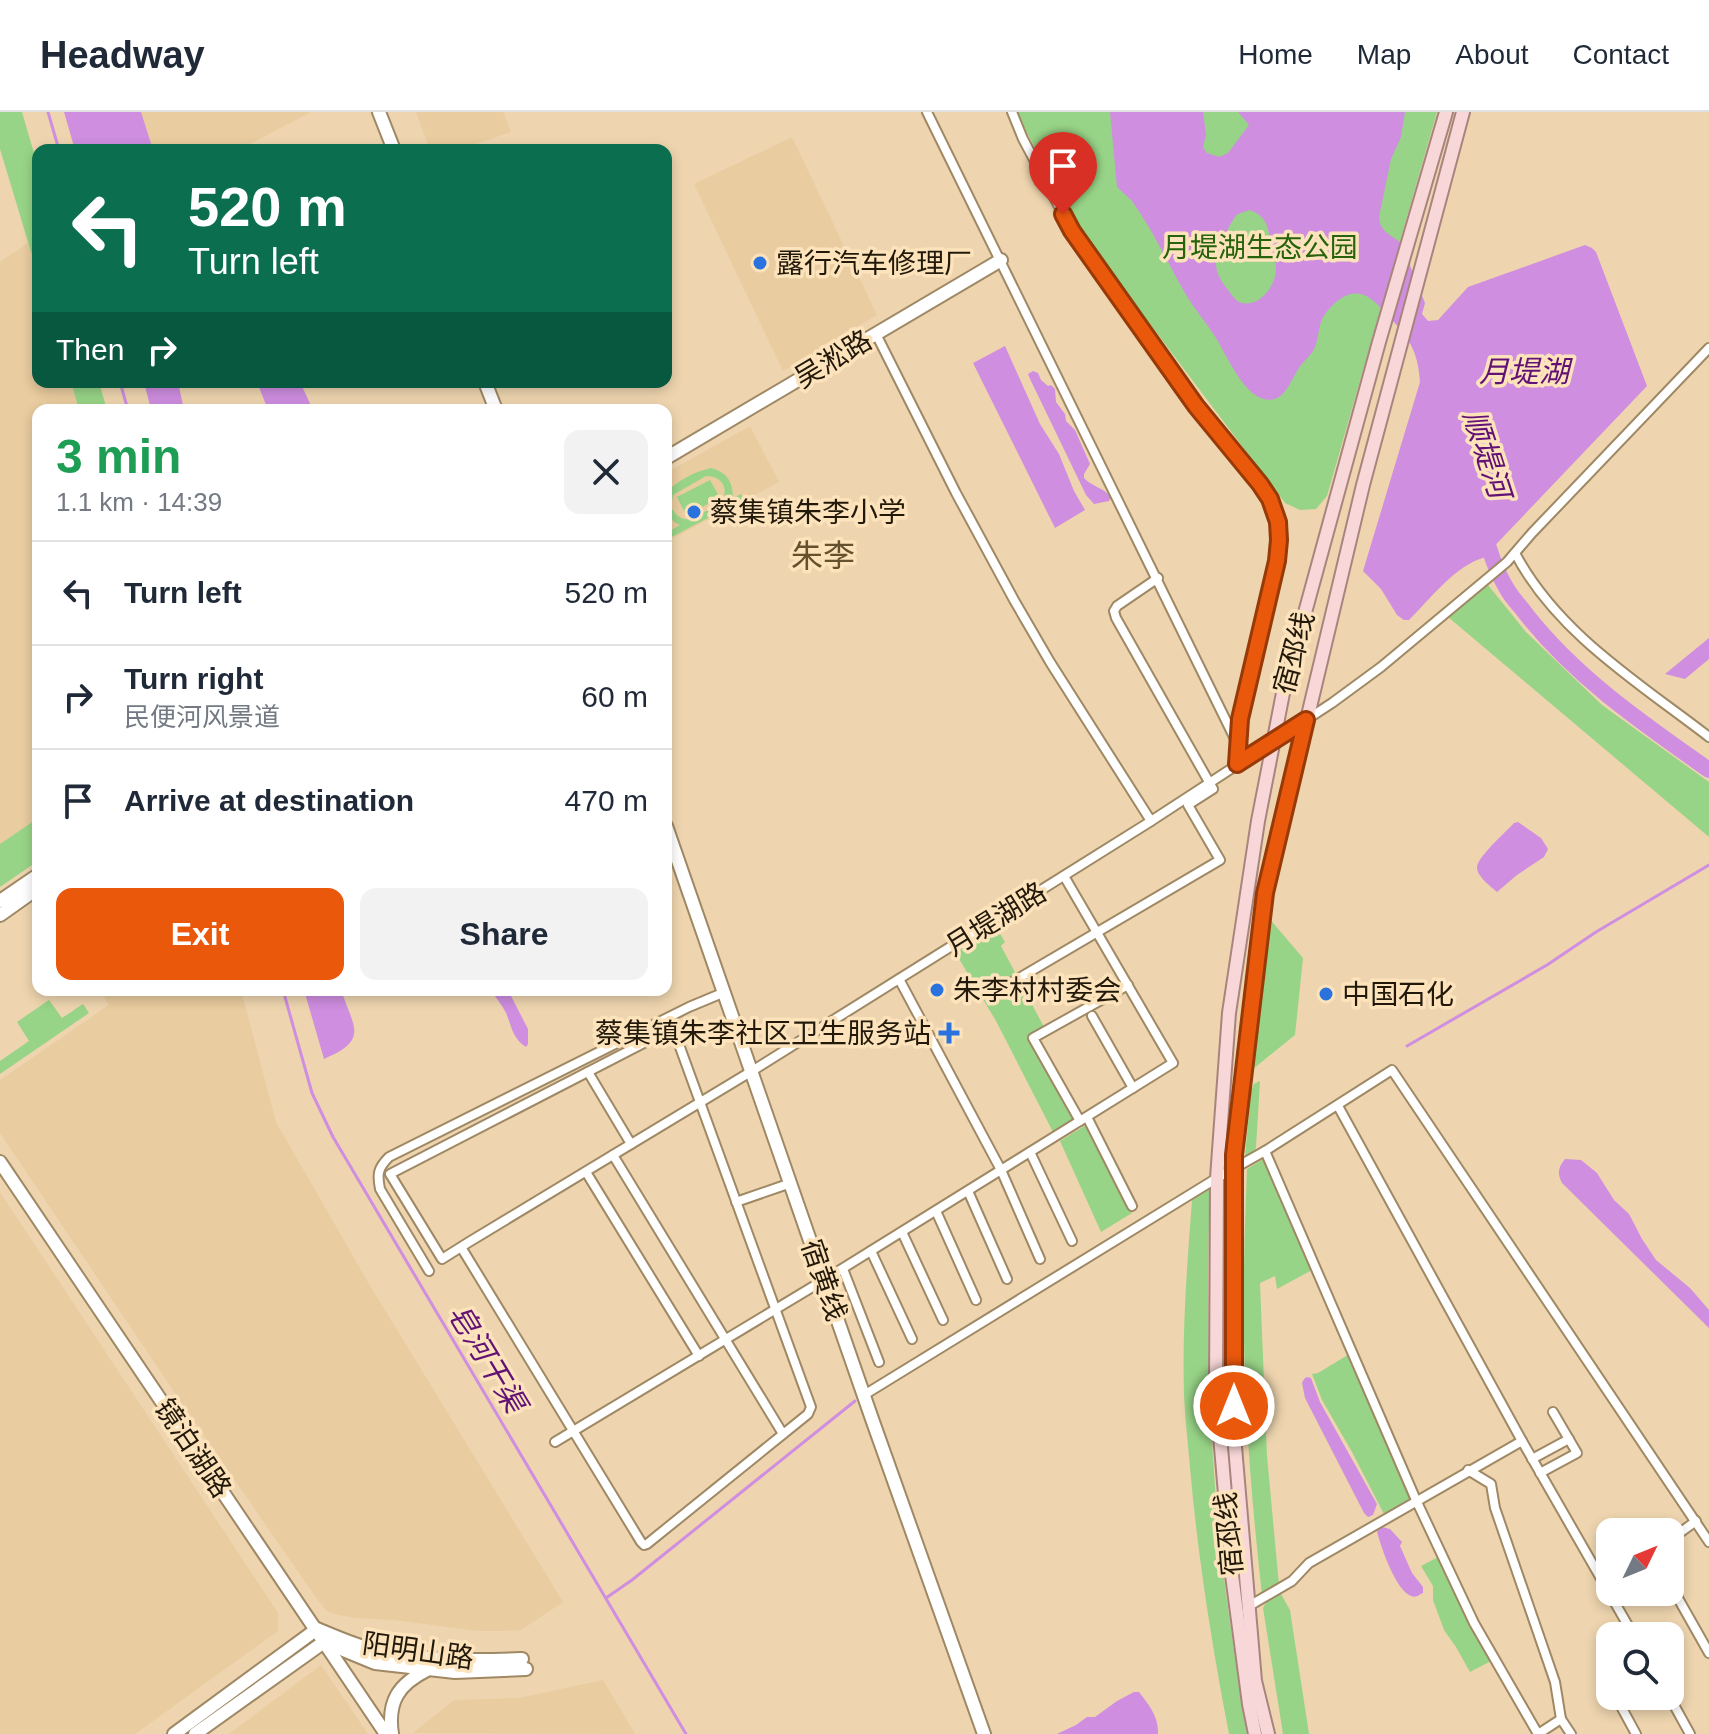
<!DOCTYPE html>
<meta charset="utf-8">
<style>
body{margin:0;font-family:Arial,"Noto Sans SC",sans-serif;background:#f2f2f3;color:#1f2937;height:100vh;display:flex;flex-direction:column;font-size:30px;white-space:nowrap}
*{box-sizing:border-box;margin:0}
p{font-size:26px;color:#747a83}
.icon{flex:none;width:44px;height:44px;fill:none;stroke:currentColor;stroke-width:2;stroke-linecap:round;stroke-linejoin:round}
.map{position:relative;flex:1;overflow:hidden}
.drawer{position:absolute;left:32px;top:292px;width:640px;height:592px;display:flex;flex-direction:column;background:#fff;border-radius:16px;box-shadow:0 4px 12px #0003}
.drawer>*{flex:none}
.hud{position:absolute;left:32px;top:32px;width:640px;height:244px;border-radius:16px;box-shadow:0 4px 12px #0003;background:#0b6e4f;color:#fff;overflow:hidden}
.needle{width:52px;rotate:47deg}
.controls{position:absolute;left:1596px;top:1406px;display:grid;gap:16px}
.controls a{display:grid;place-items:center;width:88px;height:88px;border-radius:16px;background:#fff;box-shadow:0 4px 12px #0003;font-size:40px}
.pin{position:absolute;display:grid;place-items:center;width:68px;height:68px;color:#fff;margin:-82px -34px;border-radius:50% 50% 50% 0;rotate:-45deg;box-shadow:0 0 8px #0007}
.pin .icon{rotate:45deg}
.me{position:absolute;width:88px;margin:-44px;rotate:0deg;stroke-linejoin:round;filter:drop-shadow(0 0 6px #0008)}
.turn{display:flex;align-items:center;gap:28px;height:168px;padding:0 24px;font-size:36px}
.turn .icon{width:104px;height:104px;stroke-width:2.5}
.turn b{display:block;font-size:56px;line-height:68px}
.then{display:flex;align-items:center;height:76px;padding:0 24px;background:#0003;gap:16px;font-size:30px}
.round{display:grid;place-items:center;flex:none;width:84px;height:84px;border-radius:16px;background:#f2f2f3}
.summary{display:flex;align-items:center;justify-content:space-between;height:136px;padding:0 24px}
h1{font-size:48px;font-weight:700;line-height:60px;color:#1e9e55}
.action{display:flex;gap:16px;margin-top:auto;padding:16px 24px}
.action a{flex:1;height:92px;border-radius:16px;background:#ea580c;color:#fff;font-size:32px;font-weight:700;line-height:92px;text-align:center}
.action a+a{background:#f2f2f3;color:#1f2937}
ul{padding:0;list-style:none}
li{display:flex;align-items:center;gap:24px;height:104px;padding:0 24px;border-top:2px solid #e0e1e3}
li div{flex:1}
li b{display:block;font-size:30px}
li em{font-style:normal}
header{display:flex;align-items:center;gap:48px;box-sizing:border-box;height:112px;padding:0 40px;background:#fff;border-bottom:2px solid #e0e1e3}
header strong{font-size:38px}
nav{display:flex;gap:44px;margin-inline-start:auto;font-size:28px}
.map>svg:first-child{display:block}
.built{fill:#e9cc9f}
.green{fill:#98d487;fill-rule:evenodd}
.water{fill:#cf8ee0;fill-rule:evenodd}
.lines{fill:none;stroke-linecap:round;stroke-linejoin:round}
.stream{stroke:#cf8ee0;stroke-width:3}
.river{stroke:#cf8ee0;stroke-width:16}
.street-casing{stroke:#9f8864;stroke-width:12}
.secondary-casing{stroke:#9f8864;stroke-width:16}
.primary-casing{stroke:#a9847e;stroke-width:16}
.street{stroke:#fff;stroke-width:8}
.secondary{stroke:#fff;stroke-width:12}
.primary{stroke:#f7d7d7;stroke-width:12}
.route-casing{stroke:#983908;stroke-width:20}
.route{stroke:#ea580c;stroke-width:14}
.poi-dot{fill:#2a73df;stroke:#fce3bc;stroke-width:3}
.labels{text-anchor:middle;dominant-baseline:central;stroke-width:7;stroke-linejoin:round;paint-order:stroke}
.park-label{font-size:28px;fill:#26630c;stroke:#fce3bc}
.poi-label{font-size:28px;fill:#22190a;stroke:#fce3bc;text-anchor:start}
.street-label{font-size:28px;fill:#22190a;stroke:#fce3bc}
.water-label{font-size:30px;font-style:italic;fill:#621175;stroke:#fce3bc}
.quarter-label{font-size:32px;fill:#66512e;stroke:#fce3bc}
</style>
<header>
<strong>Headway</strong>
<nav><a>Home</a><a>Map</a><a>About</a><a>Contact</a></nav>
</header>
<div class="map">
<svg width="1709" height="1622" viewBox="0 0 1709 1622">
<rect width="100%" height="100%" fill="#eed5af"/>
<g class="built">
<polygon points="140,0 311,0 238,38 152,38"/>
<polygon points="416,0 503,0 511,20 459,38 430,38"/>
<polygon points="792,25 877,203 783,259 694,72"/>
<polygon points="28,131 38,163 38,270 71,270 79,298 38,298 38,706 0,732 0,150"/>
<polygon points="750,314 779,370 666,430 666,361"/>
<polygon points="99,878 241,878 276,1010 369,1172 563,1490 521,1518 503,1519 478,1519 394,1508 356,1506 334,1502 327,1499 317,1487 187,1299 0,1021 0,968 109,893"/>
<polygon points="0,1080 278,1501 278,1519 135,1622 0,1622"/>
<polygon points="321,1553 368,1622 229,1622"/>
<polygon points="603,1568 635,1622 413,1621 454,1588 519,1586"/>
</g>
<g class="green">
<polygon points="0,0 22,0 38,55 38,163 0,37"/>
<polygon points="1018,0 1437,0 1327,384 1316,397 1300,398 1285,391 1076,114 1027,21"/>
<polygon points="71,270 99,270 107,298 79,298"/>
<path d="M 711,356 C 727,360 733,370 733,386 L 741,382 L 744,387 L 666,428 L 666,421 L 680,413 C 665,406 666,396 666,381 C 676,369 696,359 711,356 ZM 706,364 C 722,364 729,376 722,390 L 692,407 C 682,409 675,403 671,395 L 673,383 Z"/>
<polygon points="710,368 720,386 686,403 677,385"/>
<polygon points="1488,473 1526,520 1602,593 1709,670 1709,725 1448,505"/>
<polygon points="38,706 38,749 0,775 0,732"/>
<polygon points="1269,806 1303,846 1295,923 1253,957"/>
<polygon points="996,815 1005,830 1001,834 1045,917 1030,926 1075,1006 1056,1019 1053,1020 996,909 955,840"/>
<polygon points="49,888 62,906 83,892 89,901 0,962 0,949 29,929 17,910"/>
<polygon points="1260,969 1256,1035 1255,1039 1245,1044 1251,979 1254,972"/>
<polygon points="1086,1013 1132,1101 1101,1120 1060,1029"/>
<path d="M 1265,1046 L 1314,1157 L 1277,1177 L 1275,1164 L 1260,1171 L 1267,1344 L 1279,1473 L 1262,1483 C 1250,1376 1242,1268 1244,1160 C 1244,1126 1246,1091 1247,1057 Z"/>
<path d="M 1210,1077 C 1206,1181 1208,1285 1216,1389 C 1221,1458 1233,1527 1242,1595 L 1247,1622 L 1229,1622 C 1212,1534 1198,1446 1190,1356 C 1188,1332 1185,1307 1184,1283 C 1182,1218 1187,1153 1192,1088 Z"/>
<polygon points="1351,1241 1413,1388 1385,1404 1352,1340 1322,1288 1312,1262 1318,1261"/>
<polygon points="1440,1444 1493,1548 1470,1560 1456,1535 1444,1518 1433,1488 1433,1474 1421,1454"/>
<polygon points="1281,1482 1290,1498 1309,1622 1283,1622 1263,1496 1267,1489"/>
</g>
<g class="water">
<polygon points="64,0 141,0 153,38 75,38"/>
<path d="M 1110,0 L 1203,0 L 1206,23 L 1203,35 L 1207,41 L 1219,45 L 1228,41 L 1249,13 L 1238,0 L 1405,0 L 1401,25 L 1391,47 L 1379,105 C 1380,120 1390,122 1401,131 L 1425,191 L 1422,202 L 1428,209 L 1438,208 L 1468,175 L 1585,133 L 1592,136 L 1596,140 L 1647,274 L 1483,446 C 1455,454 1430,487 1409,508 L 1404,508 L 1397,503 L 1381,477 L 1363,459 L 1420,270 C 1418,240 1410,227 1390,206 C 1376,190 1362,172 1340,187 C 1332,193 1325,200 1321,210 C 1318,219 1318,231 1313,239 C 1310,244 1305,248 1301,253 C 1291,266 1285,293 1264,287 C 1243,282 1227,244 1216,226 C 1207,211 1194,197 1185,181 C 1170,155 1157,127 1140,101 L 1132,89 L 1117,75 ZM 1249,98 C 1269,104 1269,120 1271,137 C 1272,143 1276,149 1276,155 C 1277,172 1261,195 1242,191 C 1237,190 1232,184 1229,179 C 1223,172 1216,162 1216,152 C 1216,143 1230,108 1238,102 C 1238,102 1249,98 1249,98 Z"/>
<polygon points="1005,234 1040,312 1059,342 1074,379 1085,398 1055,416 973,251"/>
<path d="M 1033,259 L 1038,261 L 1041,268 L 1048,274 L 1051,273 L 1055,277 L 1056,290 L 1065,302 L 1066,309 L 1075,318 L 1090,352 L 1084,362 L 1084,366 C 1092,375 1103,375 1111,385 L 1109,389 L 1094,392 L 1086,383 L 1031,269 L 1028,262 Z"/>
<polygon points="144,270 178,270 184,298 151,298"/>
<polygon points="257,270 300,270 313,298 268,298"/>
<polygon points="1709,526 1709,547 1685,567 1665,562"/>
<path d="M 1518,710 L 1541,726 L 1548,737 L 1544,745 L 1517,763 L 1497,780 C 1491,775 1477,764 1477,756 C 1476,746 1507,719 1514,711 Z"/>
<path d="M 304,878 L 341,878 C 354,916 369,928 324,947 Z"/>
<path d="M 490,878 L 498,878 L 506,884 L 511,884 L 528,917 L 528,932 L 526,935 C 512,926 512,915 506,901 C 502,893 496,885 490,878 Z"/>
<path d="M 1565,1047 L 1581,1048 L 1597,1061 L 1614,1088 L 1629,1102 L 1642,1127 L 1656,1148 L 1690,1176 L 1709,1198 L 1709,1216 L 1562,1071 C 1557,1061 1558,1056 1565,1047 Z"/>
<polygon points="1307,1265 1311,1266 1320,1290 1377,1392 1373,1403 1368,1405 1364,1401 1305,1286 1302,1271 1304,1267"/>
<path d="M 1382,1415 L 1390,1417 L 1402,1430 L 1400,1434 L 1412,1461 L 1423,1475 L 1423,1481 C 1418,1483 1417,1486 1411,1484 C 1396,1479 1380,1433 1377,1419 Z"/>
<path d="M 1134,1580 L 1139,1580 C 1149,1593 1159,1605 1158,1622 L 1057,1622 L 1076,1613 L 1087,1605 L 1095,1605 L 1117,1589 Z"/>
</g>
<g class="lines">
<g class="stream">
<polyline points="48,0 59,38"/>
<polyline points="120,270 128,298"/>
<polyline points="283,878 312,981 333,1025 686,1622"/>
<polyline points="1407,934 1547,853 1596,820 1709,753"/>
<polyline points="606,1486 632,1468 855,1289"/>
</g>
<path class="river" d="M 1484,420 C 1490,440 1496,459 1507,477 C 1512,486 1520,494 1526,502 C 1576,566 1644,612 1709,658"/>
<defs>
<g id="street">
<polyline points="927,0 1237,631"/>
<polyline points="1012,0 1023,27 1072,119 1196,294 1260,372 1270,387 1278,410 1279,428 1277,449 1240,607 1237,652"/>
<polyline points="876,222 956,381 1014,488 1050,550 1151,709"/>
<path d="M 1515,441 C 1557,521 1639,571 1709,625"/>
<polyline points="899,867 1001,1058 1040,1147"/>
<polyline points="992,882 1220,748 1188,693 1213,677 1116,506 1114,499 1117,494 1158,466"/>
<polyline points="1092,904 1133,976"/>
<polyline points="588,960 631,1032"/>
<polyline points="1338,994 1522,1329 1634,1524"/>
<polyline points="1087,1005 1132,1094"/>
<polyline points="1080,1009 1033,926 1128,873"/>
<polyline points="1265,1039 1416,1388 1474,1511 1538,1622"/>
<polyline points="1030,1040 1072,1129"/>
<polyline points="613,1043 783,1322"/>
<polyline points="586,1060 699,1244"/>
<polyline points="968,1079 1007,1167"/>
<polyline points="736,1090 791,1071"/>
<polyline points="936,1099 976,1188"/>
<polyline points="902,1120 943,1208"/>
<path d="M 461,1135 L 641,1430 L 644,1433 L 647,1432 L 808,1302 L 811,1295 C 765,1169 719,1043 673,916 L 390,1062 L 442,1147 L 469,1130 C 564,1073 658,1016 752,959 L 1148,711 L 1332,591 L 1381,555 L 1507,450 L 1532,421 L 1709,236"/>
<polyline points="871,1139 912,1227"/>
<polyline points="843,1157 879,1250"/>
<path d="M 429,1159 L 380,1077 C 377,1062 378,1056 389,1045 L 689,895 L 725,880"/>
<polyline points="864,1283 1217,1066 1265,1039 1392,958 1709,1430"/>
<polyline points="555,1330 824,1168 1173,951 1064,764"/>
<polyline points="1532,1347 1569,1327"/>
<polyline points="1468,1358 1491,1372 1495,1396 1555,1570 1561,1607 1538,1622"/>
<polyline points="1540,1361 1577,1341 1553,1300"/>
<polyline points="1670,1428 1696,1409"/>
<polyline points="1670,1472 1709,1541"/>
<polyline points="1249,1494 1292,1469 1309,1451 1522,1329"/>
<polyline points="1669,1584 1690,1622"/>
<polyline points="1617,1587 1636,1622"/>
<polyline points="1561,1607 1571,1622"/>
</g>
<g id="secondary">
<polyline points="379,0 394,38"/>
<polyline points="485,270 496,298"/>
<polyline points="666,346 1001,148"/>
<polyline points="666,714 872,1307 984,1622"/>
<polyline points="0,789 38,763"/>
<polyline points="0,803 38,776"/>
<polyline points="0,1050 386,1622"/>
<polyline points="324,1530 375,1551 455,1560 526,1557"/>
<path d="M 174,1622 L 317,1517 C 334,1524 352,1532 370,1537 C 419,1549 472,1549 522,1547"/>
<polyline points="195,1622 324,1530"/>
<path d="M 392,1622 C 387,1589 399,1572 427,1558"/>
</g>
<g id="primary">
<polyline points="1255,1622 1249,1592 1232,1463 1216,1277 1217,1066 1229,901 1258,709 1283,581 1379,230 1446,0"/>
<polyline points="1268,1622 1255,1569 1234,1323 1234,1043 1264,788 1363,373 1463,0"/>
</g>
</defs>
<use href="#street" class="street-casing"/>
<use href="#secondary" class="secondary-casing"/>
<use href="#primary" class="primary-casing"/>
<use href="#street" class="street"/>
<use href="#secondary" class="secondary"/>
<use href="#primary" class="primary"/>
</g>
<g class="lines">
<defs>
<polyline id="route" points="1063,102 1072,119 1196,294 1260,372 1270,387 1278,410 1279,428 1277,449 1240,607 1237,652 1306,608 1265,781 1234,1043 1234,1294"/>
</defs>
<use href="#route" class="route-casing"/>
<use href="#route" class="route"/>
</g>
<g class="poi-dot">
<circle cx="760" cy="151" r="8"/>
<circle cx="694" cy="400" r="8"/>
<circle cx="937" cy="878" r="8"/>
<circle cx="1326" cy="882" r="8"/>
<path d="M945 909h8v8h8v8h-8v8h-8v-8h-8v-8h8z"/>
</g>
<g class="labels">
<g class="park-label">
<text x="1260" y="135">月堤湖生态公园</text>
</g>
<g class="poi-label">
<text x="776" y="151">露行汽车修理厂</text>
<text x="710" y="400">蔡集镇朱李小学</text>
<text x="953" y="878">朱李村村委会</text>
<text x="1342" y="882">中国石化</text>
<text x="931" y="921" text-anchor="end">蔡集镇朱李社区卫生服务站</text>
</g>
<g class="street-label">
<text transform="translate(833 247) rotate(-31)">吴淞路</text>
<text transform="translate(1294 541) rotate(-75)">宿邳线</text>
<text transform="translate(996 807) rotate(-32)">月堤湖路</text>
<text transform="translate(824 1168) rotate(71)">宿黄线</text>
<text transform="translate(193 1336) rotate(56)">镜泊湖路</text>
<text transform="translate(1229 1422) rotate(-95)">宿邳线</text>
<text transform="translate(418 1539) rotate(8)">阳明山路</text>
</g>
<g class="water-label">
<text x="1524" y="259">月堤湖</text>
<text transform="translate(1487 342) rotate(72)">顺堤河</text>
<text transform="translate(487 1246) rotate(59)">皂河干渠</text>
</g>
<g class="quarter-label">
<text x="823" y="444">朱李</text>
</g>
</g>
</svg>
<div class="controls">
<a><svg class="needle" viewBox="-14 -14 28 28"><path d="M0-13l5 13h-10z" fill="#e53935"/><path d="M0 13l5-13h-10z" fill="#747a83"/></svg></a>
<a><svg class="icon" aria-label="search" viewBox="0 0 24 24"><circle cx="10" cy="10" r="6"/><path d="M15 15l6 6"/></svg></a>
</div>
<div class="pin" style="left:1063px;top:102px;background:#d93025"><svg class="icon" aria-label="arrive" viewBox="0 0 24 24"><path d="M6 21V4h12l-3 4 3 4H6"/></svg></div>
<svg class="me" style="left:1234px;top:1294px" viewBox="-20 -20 40 40"><circle r="17" fill="#ea580c" stroke="#fff" stroke-width="3"/><path d="M0-11L8 9 0 5-8 9z" fill="#fff"/></svg>
<div class="hud">
<div class="turn"><svg class="icon" aria-label="left" viewBox="0 0 24 24"><path d="M17 20v-9H6M10 6l-5 5 5 5"/></svg><div><b>520 m</b>Turn left</div></div>
<div class="then">Then<svg class="icon" aria-label="right" viewBox="0 0 24 24"><path d="M7 20v-9h11M14 6l5 5-5 5"/></svg></div>
</div>
<section class="drawer">
<div class="summary"><div><h1>3 min</h1><p>1.1 km · 14:39</p></div><a class="round"><svg class="icon" aria-label="close" viewBox="0 0 24 24"><path d="M6 6l12 12M18 6L6 18"/></svg></a></div>
<ul>
<li><svg class="icon" aria-label="left" viewBox="0 0 24 24"><path d="M17 20v-9H6M10 6l-5 5 5 5"/></svg><div><b>Turn left</b></div><em>520 m</em></li>
<li><svg class="icon" aria-label="right" viewBox="0 0 24 24"><path d="M7 20v-9h11M14 6l5 5-5 5"/></svg><div><b>Turn right</b><p>民便河风景道</p></div><em>60 m</em></li>
<li><svg class="icon" aria-label="arrive" viewBox="0 0 24 24"><path d="M6 21V4h12l-3 4 3 4H6"/></svg><div><b>Arrive at destination</b></div><em>470 m</em></li>
</ul>
<div class="action"><a>Exit</a><a>Share</a></div>
</section>
</div>
